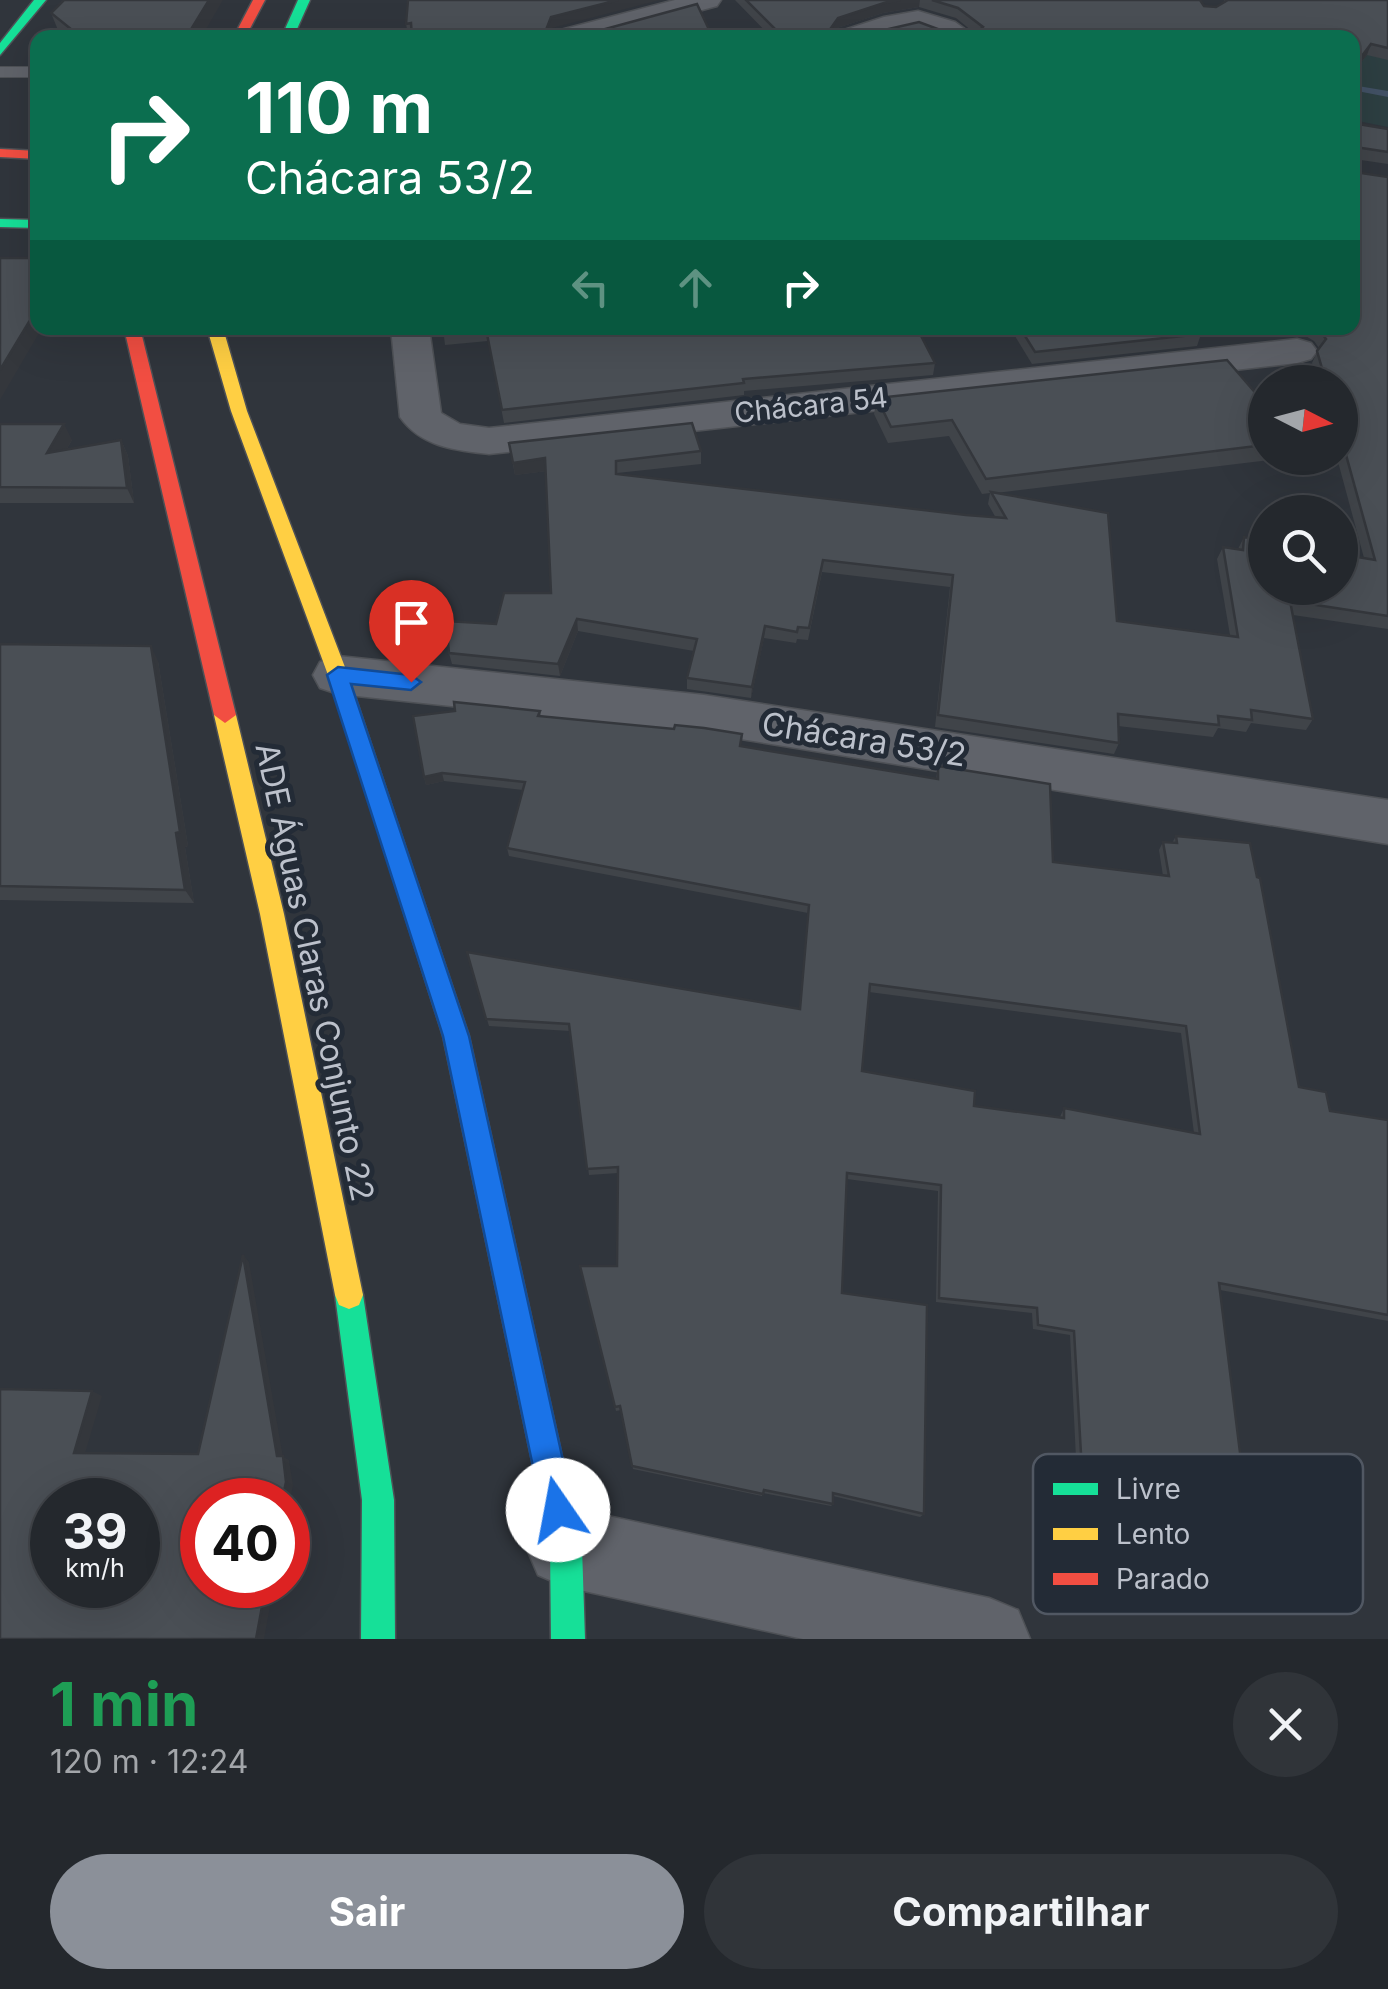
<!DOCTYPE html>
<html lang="pt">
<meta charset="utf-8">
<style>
body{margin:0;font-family:Inter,sans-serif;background:#303439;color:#f1f3f6;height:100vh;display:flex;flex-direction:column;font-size:38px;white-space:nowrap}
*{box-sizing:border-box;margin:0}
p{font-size:32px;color:#a3a6aa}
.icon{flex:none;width:55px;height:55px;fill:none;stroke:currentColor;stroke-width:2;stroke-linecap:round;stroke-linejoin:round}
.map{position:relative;height:1639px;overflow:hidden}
.side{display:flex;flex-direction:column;background:#24282d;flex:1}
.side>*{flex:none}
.top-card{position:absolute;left:30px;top:30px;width:1330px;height:305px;border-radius:20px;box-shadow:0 10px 40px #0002,0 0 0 2px #414449;background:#0b6e4f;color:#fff;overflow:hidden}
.needle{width:65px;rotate:96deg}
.controls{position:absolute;left:1248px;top:365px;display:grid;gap:20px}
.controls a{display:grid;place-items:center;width:110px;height:110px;border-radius:50%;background:#24282d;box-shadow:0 10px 40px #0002,0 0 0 2px #414449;font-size:50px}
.speed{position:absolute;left:30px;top:1478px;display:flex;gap:20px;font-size:50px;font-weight:700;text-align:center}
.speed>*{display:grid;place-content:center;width:130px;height:130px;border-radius:50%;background:#24282d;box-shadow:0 10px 40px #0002,0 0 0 2px #414449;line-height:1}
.speed small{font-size:25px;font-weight:400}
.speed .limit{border:15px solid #d22;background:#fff;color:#111}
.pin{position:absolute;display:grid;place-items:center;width:85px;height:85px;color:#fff;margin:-102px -42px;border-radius:50% 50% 50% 0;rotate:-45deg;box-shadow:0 0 10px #0007}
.pin .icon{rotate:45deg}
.me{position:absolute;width:110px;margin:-55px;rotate:348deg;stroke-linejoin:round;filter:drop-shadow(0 0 8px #0008)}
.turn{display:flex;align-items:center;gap:35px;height:210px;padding:0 50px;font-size:45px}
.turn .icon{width:130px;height:130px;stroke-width:2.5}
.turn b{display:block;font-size:70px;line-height:85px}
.lanes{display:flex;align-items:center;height:95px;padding:0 50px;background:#0003;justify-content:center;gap:50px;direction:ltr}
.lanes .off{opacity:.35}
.round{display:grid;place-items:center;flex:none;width:105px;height:105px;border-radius:52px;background:#303439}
.headline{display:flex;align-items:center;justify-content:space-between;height:170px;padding:0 50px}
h1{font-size:60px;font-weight:700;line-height:75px;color:#1e9e55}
.action{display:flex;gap:20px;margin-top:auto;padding:20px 50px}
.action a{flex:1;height:115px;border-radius:60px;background:#8b9099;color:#fff;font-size:40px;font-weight:700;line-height:115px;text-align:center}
.action a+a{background:#303439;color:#f1f3f6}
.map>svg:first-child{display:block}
.green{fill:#2d3f42}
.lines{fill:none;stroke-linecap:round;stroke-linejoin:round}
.stream{fill:#425165;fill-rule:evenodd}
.lane-casing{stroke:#4e5156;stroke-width:2}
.street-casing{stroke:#4e5156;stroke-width:3}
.fast-casing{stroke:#4e5156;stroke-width:3}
.slow-casing{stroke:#4e5156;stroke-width:3}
.jam-casing{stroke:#4e5156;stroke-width:3}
.lane{fill:#60636a;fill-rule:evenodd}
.street{fill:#60636a;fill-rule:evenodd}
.fast{fill:#16e098;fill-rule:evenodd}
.slow{fill:#ffcf43;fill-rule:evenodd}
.jam{fill:#f24e42;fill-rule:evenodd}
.wall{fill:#404449;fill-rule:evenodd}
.shaded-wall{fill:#34373c}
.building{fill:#4a4f55;stroke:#34373c;stroke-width:2.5;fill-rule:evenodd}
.route{fill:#1a73e8;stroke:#114b97;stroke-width:2.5}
.labels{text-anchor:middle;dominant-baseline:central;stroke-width:10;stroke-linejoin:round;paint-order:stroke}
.far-street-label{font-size:28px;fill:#bcc1cb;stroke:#232b36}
.street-label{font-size:32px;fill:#bcc1cb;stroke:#232b36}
.key{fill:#232b36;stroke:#515863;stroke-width:2.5}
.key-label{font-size:28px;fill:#bcc1cb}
</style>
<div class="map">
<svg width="1388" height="1639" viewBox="0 0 1388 1639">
<rect width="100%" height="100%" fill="#30353c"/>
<polygon class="green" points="1353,49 1388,53 1388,127 1353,120"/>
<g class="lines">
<polygon class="stream" points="1352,85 1388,91 1388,97 1352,90"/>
<defs>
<rect id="lane" x="0" y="67" width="38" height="10"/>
<g id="street">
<polygon points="675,0 721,0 717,6 598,38 549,38 553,32"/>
<polygon points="918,11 955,22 977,38 941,38 918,29 879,38 834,38 838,32 884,17"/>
<path d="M 391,328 L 429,328 L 441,413 L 460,424 L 489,428 L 1297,339 L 1311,343 L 1317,351 L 1311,359 L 1297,363 L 489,454 C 455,450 421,447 400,417 Z"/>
<polygon points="338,656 704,695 1388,800 1388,844 704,733 338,694 320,688 313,675 320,662"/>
<polygon points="566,1507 989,1598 1018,1610 1030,1639 803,1639 566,1587 538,1575 526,1547 538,1519"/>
</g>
<g id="fast">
<polygon points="34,0 46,0 0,55 0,43"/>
<polygon points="298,0 310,0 293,38 281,38"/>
<polygon points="0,219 38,220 38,228 0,227"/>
<polygon points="393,834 401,836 404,843 469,1036 582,1547 585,1639 551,1639 550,1547 443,1036 382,843 385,836"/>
<polygon points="349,1281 359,1285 363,1295 394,1500 395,1639 361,1639 362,1500 335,1295 339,1285"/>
</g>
<g id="slow">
<polygon points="207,328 223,328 247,411 348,675 404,843 401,850 385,850 382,843 328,675 231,411"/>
<polygon points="225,707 236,715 284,914 363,1295 359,1305 349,1309 339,1305 335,1295 260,914 214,715"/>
</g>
<g id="jam">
<polygon points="253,0 265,0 245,38 233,38"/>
<polygon points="0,149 38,151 38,159 0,157"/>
<polygon points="124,328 140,328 236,715 225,723 214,715"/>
</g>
</defs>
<use href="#lane" class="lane-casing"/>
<use href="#street" class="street-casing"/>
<use href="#fast" class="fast-casing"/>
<use href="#slow" class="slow-casing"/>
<use href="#jam" class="jam-casing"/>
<use href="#lane" class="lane"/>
<use href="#street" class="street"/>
<use href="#fast" class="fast"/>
<use href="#slow" class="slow"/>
<use href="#jam" class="jam"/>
</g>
<g class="wall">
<path d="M 735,0 L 1200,0 L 1204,6 L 1216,7 L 1225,2 L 1224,0 L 1388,0 L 1388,60 L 1367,55 L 1352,74 L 1352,38 L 772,38 ZM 919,7 L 956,18 L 972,31 L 835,31 L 837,28 L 883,13 Z"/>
<polygon points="51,13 201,38 67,38 58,30"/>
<polygon points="406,24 552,28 551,30 713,38 408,34"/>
<polygon points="1352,123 1388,129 1388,164 1354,159 1354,172 1388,177 1388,629 1293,615 1313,719 1306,730 1251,723 1246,732 1218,728 1213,737 1118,726 1119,743 1114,754 935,727 950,587 822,572 808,640 797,639 796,643 764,638 751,698 687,689 687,678 694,651 578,631 560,676 452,664 449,653 551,593 546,471 515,475 509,443 701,451 701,464 617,473 617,474 996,518 988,504 990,493 982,494 949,436 888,443 874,414 877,398 1265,404 1265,458 1286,458 996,493 1117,621 1230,635 1217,559 1223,547 1238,549 1244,537 1364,558 1337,458 1340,458 1340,382 1317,382 1312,363 1319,348 1314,341 1304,335 1271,328 1352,328"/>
<polygon points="443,328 917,328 935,363 933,375 744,391 744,395 504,423 488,341 445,345"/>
<polygon points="1010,328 1195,328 1201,334 1197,346 1032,364"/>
<polygon points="0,424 72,440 66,450 121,440 128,456 134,503 0,503"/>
<polygon points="0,644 158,661 188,846 185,847 194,903 0,900"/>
<path d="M 540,711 L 541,717 L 741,746 L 936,779 L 938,766 L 1053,862 L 1163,876 L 1159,850 L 1163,842 L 1172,843 L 1176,836 L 1299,1087 L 1330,1111 L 1388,1120 L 1388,1321 L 1220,1290 L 1259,1606 L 1251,1608 L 1136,1581 L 1136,1571 L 1081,1561 L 1070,1335 L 1033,1329 L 1032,1313 L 936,1302 L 938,1191 L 847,1179 L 842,1293 L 924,1514 L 920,1517 L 833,1496 L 833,1504 L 831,1506 L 763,1493 L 762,1496 L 633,1469 L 621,1410 L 616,1411 L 580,1266 L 617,1266 L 618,1173 L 589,1175 L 570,1031 L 489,1026 L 467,952 L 800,1009 L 808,913 L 509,856 L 507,848 L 523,790 L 444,781 L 426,785 L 424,777 ZM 869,992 L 1181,1033 L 1194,1133 L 1064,1108 L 1060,1117 L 974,1106 L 862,1071 Z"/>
</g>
<g class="shaded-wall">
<polygon points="209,0 223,0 201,38 187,38 187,36"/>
<polygon points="618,0 660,0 552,28 548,38 546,30 551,17"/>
<polygon points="900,0 920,0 919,7 883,13 837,28 830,38 831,28 838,18 884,3"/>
<polygon points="1371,44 1367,55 1352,74 1352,69"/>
<polygon points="38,307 38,328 42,328 0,400 0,370"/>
<polygon points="64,424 72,440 55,469 47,453"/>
<polygon points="121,440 128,456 134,503 127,488"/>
<polygon points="545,458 547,471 515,475 513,463"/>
<polygon points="577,619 578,631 560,676 558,664"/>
<polygon points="765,626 764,638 751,698 752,687"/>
<polygon points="151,646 158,661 188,846 185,847 194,903 185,890"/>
<polygon points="442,773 444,781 426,785 424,777"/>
<polygon points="243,1255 249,1262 283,1457 289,1460 293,1485 288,1513 288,1500 282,1500 277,1456"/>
<polygon points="92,1391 102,1396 84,1457 74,1453"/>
<polygon points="266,1585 274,1585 264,1639 256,1639"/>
</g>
<g class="building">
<polygon points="64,0 209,0 187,36 174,36 172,38 82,38 51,13"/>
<polygon points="408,0 618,0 551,17 546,30 598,31 697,4 713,38 412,38 411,23 406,24"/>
<polygon points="746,0 900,0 884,3 838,18 831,28 835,31 880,31 919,22 943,31 979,31 983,27 958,8 932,0 1200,0 1204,6 1216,7 1228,0 1388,0 1388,48 1371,44 1352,69 1352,38 784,38"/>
<polygon points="1352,123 1388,129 1388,152 1355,147 1354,172 1388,177 1388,616 1290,601 1313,719 1251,710 1252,720 1218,716 1219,725 1118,714 1119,743 938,715 953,575 823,560 809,628 798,627 797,632 765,626 752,687 687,678 697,639 577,619 558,664 449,653 446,621 496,624 504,593 551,593 545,458 513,463 509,443 692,423 701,451 616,461 616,474 966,515 1006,518 991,492 1108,513 1117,621 1238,637 1223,547 1243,550 1244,537 1265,541 1265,588 1340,588 1340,554 1375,560 1340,433 1340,382 1326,382 1317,351 1326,339 1318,328 1352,328"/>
<polygon points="0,258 38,258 38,307 0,370"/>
<polygon points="443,328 917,328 935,363 743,379 744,383 502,410 486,329 443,333"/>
<polygon points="1020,328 1195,328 1201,334 1035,352"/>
<polygon points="1227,360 1265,404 1265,445 986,479 952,420 891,427 877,398"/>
<polygon points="0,424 64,424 47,453 121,440 127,488 0,487"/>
<polygon points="0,644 151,646 180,832 176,833 185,890 0,886"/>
<path d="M 454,702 L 540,711 L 538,716 L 674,729 L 675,725 L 704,728 L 742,734 L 740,746 L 938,779 L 938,766 L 1050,784 L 1053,862 L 1169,876 L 1163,842 L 1177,843 L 1176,836 L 1250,843 L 1257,877 L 1260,878 L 1299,1087 L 1326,1092 L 1330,1111 L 1388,1120 L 1388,1315 L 1219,1283 L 1259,1606 L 1143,1579 L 1142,1569 L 1087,1559 L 1074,1331 L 1038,1325 L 1037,1308 L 939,1298 L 941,1185 L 847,1173 L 842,1293 L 927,1305 L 924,1514 L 833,1493 L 833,1504 L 764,1490 L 763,1494 L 632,1466 L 620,1406 L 615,1407 L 580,1266 L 617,1266 L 618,1167 L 587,1169 L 569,1024 L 486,1019 L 467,952 L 800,1009 L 809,905 L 507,848 L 525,782 L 442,773 L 424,777 L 413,716 L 455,711 ZM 870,984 L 1186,1026 L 1200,1134 L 1064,1108 L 1064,1118 L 974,1106 L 975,1091 L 862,1071 Z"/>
<path d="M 243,1255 L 277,1456 L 283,1456 L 286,1482 L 282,1500 L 202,1500 L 202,1585 L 266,1585 L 256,1639 L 0,1639 L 0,1389 L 92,1391 L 74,1453 L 198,1454 ZM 52,1500 L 138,1500 L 138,1585 L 52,1585 Z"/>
</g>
<polygon class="route" points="338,667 411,675 421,682 411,690 351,684 469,1036 574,1510 570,1522 558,1527 547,1522 542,1510 443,1036 327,675"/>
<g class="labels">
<g class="far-street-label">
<text transform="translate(811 405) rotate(-6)">Chácara 54</text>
</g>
<g class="street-label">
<text transform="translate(864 739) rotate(9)">Chácara 53/2</text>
<text transform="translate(315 972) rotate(78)">ADE Águas Claras Conjunto 22</text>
</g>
</g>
<rect x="1033" y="1454" width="330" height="160" rx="15" class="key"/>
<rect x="1053" y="1483" width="45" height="12" fill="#16e098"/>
<rect x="1053" y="1528" width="45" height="12" fill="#ffcf43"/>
<rect x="1053" y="1573" width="45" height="12" fill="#f24e42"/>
<g class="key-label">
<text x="1116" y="1499">Livre</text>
<text x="1116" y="1544">Lento</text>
<text x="1116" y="1589">Parado</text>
</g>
</svg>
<div class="controls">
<a><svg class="needle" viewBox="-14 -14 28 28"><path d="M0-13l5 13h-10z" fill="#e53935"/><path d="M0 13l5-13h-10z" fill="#a3a6aa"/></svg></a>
<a><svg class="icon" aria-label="search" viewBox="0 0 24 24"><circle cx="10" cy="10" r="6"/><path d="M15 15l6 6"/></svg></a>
</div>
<div class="speed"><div>39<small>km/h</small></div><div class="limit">40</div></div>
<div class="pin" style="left:411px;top:682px;background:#d93025"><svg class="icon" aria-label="arrive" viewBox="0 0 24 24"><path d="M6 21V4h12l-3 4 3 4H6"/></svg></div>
<svg class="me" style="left:558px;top:1510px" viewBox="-20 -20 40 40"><circle r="19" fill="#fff"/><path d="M0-13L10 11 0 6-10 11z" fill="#1a73e8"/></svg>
<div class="top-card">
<div class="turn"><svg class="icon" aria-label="right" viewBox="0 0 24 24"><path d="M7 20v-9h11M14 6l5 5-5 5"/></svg><div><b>110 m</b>Chácara 53/2</div></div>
<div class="lanes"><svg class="icon off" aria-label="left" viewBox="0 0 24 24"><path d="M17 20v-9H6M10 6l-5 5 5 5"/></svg><svg class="icon off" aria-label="ahead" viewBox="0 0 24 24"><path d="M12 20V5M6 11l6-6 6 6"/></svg><svg class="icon" aria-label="right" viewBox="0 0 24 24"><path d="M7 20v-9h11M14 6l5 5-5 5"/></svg></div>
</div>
</div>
<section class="side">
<div class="headline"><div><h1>1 min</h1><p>120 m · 12:24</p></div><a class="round"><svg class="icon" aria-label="close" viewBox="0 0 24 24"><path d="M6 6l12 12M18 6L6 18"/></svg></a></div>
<div class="action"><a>Sair</a><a>Compartilhar</a></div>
</section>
